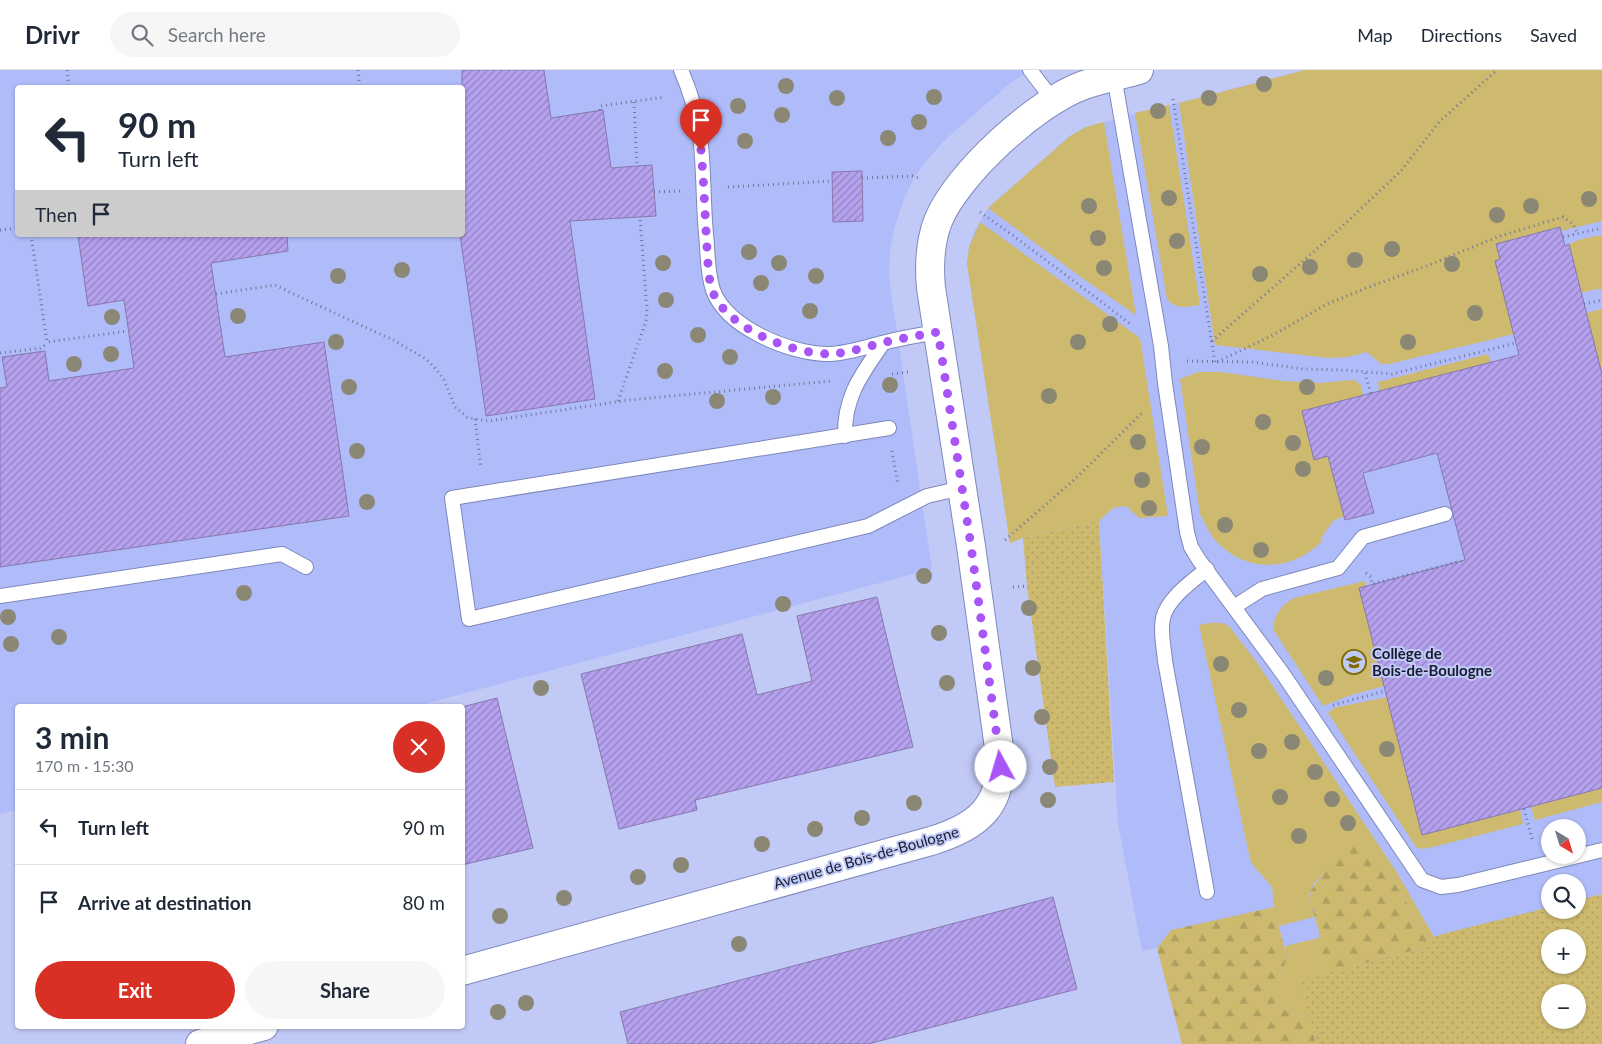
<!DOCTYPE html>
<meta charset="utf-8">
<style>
body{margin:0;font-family:Lato,sans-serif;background:#f6f6f7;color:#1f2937;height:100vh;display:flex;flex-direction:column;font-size:19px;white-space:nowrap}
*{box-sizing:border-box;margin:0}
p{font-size:16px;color:#747a83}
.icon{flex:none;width:28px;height:28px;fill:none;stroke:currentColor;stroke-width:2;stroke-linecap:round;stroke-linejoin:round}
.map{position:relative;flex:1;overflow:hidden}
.side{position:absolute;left:15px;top:634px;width:450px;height:325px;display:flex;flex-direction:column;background:#fff;border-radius:5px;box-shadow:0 1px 4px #0004}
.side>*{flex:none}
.hud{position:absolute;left:15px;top:15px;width:450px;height:152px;border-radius:5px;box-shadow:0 1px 4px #0004;background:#fff;color:#1f2937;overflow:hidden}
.needle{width:32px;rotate:142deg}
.buttons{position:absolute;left:1541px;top:749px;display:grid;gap:10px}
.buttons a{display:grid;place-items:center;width:45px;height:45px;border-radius:50%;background:#fff;box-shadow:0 1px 4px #0004;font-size:25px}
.pin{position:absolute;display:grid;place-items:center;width:42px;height:42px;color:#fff;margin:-51px -21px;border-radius:50% 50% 50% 0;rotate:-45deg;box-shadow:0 0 5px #0007}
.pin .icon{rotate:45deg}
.me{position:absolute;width:55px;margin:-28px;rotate:354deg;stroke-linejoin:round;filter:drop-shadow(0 0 4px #0008)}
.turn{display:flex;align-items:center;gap:18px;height:105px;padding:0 20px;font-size:22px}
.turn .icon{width:65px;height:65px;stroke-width:2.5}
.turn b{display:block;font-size:35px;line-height:42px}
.then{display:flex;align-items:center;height:48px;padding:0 20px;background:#0003;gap:10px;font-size:19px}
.round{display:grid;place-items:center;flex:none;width:52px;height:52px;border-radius:26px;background:#f6f6f7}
.overview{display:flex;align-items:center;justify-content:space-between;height:85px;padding:0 20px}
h1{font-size:30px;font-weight:700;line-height:38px}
.cta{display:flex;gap:10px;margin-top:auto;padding:10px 20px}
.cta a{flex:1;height:58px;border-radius:30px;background:#d93025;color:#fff;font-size:20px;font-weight:700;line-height:58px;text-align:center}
.cta a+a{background:#f6f6f7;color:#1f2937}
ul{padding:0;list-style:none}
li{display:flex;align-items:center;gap:15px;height:75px;padding:0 20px;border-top:1px solid #e0e1e3}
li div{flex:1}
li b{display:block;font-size:19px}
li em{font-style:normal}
header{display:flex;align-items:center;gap:30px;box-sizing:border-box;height:70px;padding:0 25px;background:#fff;border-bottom:1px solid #e0e1e3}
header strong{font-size:24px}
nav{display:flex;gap:28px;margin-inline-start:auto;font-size:18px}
.search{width:350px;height:45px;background:#f6f6f7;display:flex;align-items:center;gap:12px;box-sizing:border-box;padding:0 18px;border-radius:28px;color:#747a83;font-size:19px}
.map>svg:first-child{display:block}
.built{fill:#b0bcfa;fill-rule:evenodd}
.grass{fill:#cdba6e}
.forest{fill:url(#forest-firs)}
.park{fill:url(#park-dots);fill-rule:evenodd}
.building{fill:url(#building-hatch);stroke:#8678ad}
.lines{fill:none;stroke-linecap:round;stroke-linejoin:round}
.lane-casing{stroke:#7e87bc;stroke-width:16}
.street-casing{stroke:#7e87bc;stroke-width:30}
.path{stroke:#707697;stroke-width:3;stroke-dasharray:1 4;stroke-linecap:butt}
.lane{stroke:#fff;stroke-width:14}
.street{stroke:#fff;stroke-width:28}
.tree{fill:#8b8775}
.route{stroke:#a855f7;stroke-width:9;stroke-dasharray:0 16.2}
.labels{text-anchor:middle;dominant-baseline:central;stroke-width:4;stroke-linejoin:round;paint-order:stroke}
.poi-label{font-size:15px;font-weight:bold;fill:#181c30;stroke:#c1caf7;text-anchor:start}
.street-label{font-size:15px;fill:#181c30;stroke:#c1caf7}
</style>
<header>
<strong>Drivr</strong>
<div class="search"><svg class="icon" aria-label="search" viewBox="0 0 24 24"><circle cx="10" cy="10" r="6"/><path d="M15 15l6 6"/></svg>Search here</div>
<nav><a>Map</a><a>Directions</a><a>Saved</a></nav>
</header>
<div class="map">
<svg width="1602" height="974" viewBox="0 0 1602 974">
<defs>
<pattern id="forest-firs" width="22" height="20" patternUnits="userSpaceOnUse" patternTransform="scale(1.25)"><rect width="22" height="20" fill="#cdba6e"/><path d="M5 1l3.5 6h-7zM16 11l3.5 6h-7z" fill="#af9f60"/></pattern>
<pattern id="park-dots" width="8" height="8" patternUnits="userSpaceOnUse" patternTransform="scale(1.25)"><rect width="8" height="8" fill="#cdba6e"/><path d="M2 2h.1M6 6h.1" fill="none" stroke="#af9f60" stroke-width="1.8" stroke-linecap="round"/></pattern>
<pattern id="building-hatch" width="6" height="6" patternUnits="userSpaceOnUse" patternTransform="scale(1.25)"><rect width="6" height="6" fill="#b5a1ee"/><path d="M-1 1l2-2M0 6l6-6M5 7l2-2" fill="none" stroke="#9282c1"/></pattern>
</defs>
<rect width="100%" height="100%" fill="#c1caf7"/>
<g class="built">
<path d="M 0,0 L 1029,0 L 1007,16 L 946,69 L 926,91 L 914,108 L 904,129 L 895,156 L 890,180 L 889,208 L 932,499 L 417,636 L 18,636 L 17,740 L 0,744 ZM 18,18 L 462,18 L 462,165 L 18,165 Z"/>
<path d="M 1305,0 L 1602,0 L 1602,974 L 1182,974 L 1157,878 L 1142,881 L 1118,754 L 1099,451 L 1023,468 L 1010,473 L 967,194 L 969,177 L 974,162 L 988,138 L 1070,66 L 1086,57 ZM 1550,758 L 1578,758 L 1578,785 L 1550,785 ZM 1550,812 L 1578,812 L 1578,840 L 1550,840 ZM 1550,868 L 1578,868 L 1578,895 L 1550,895 ZM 1550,922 L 1578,922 L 1578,950 L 1550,950 Z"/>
</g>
<g class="grass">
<polygon points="1305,0 1602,0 1602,151 1561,161 1560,157 1496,174 1500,189 1495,191 1514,264 1389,294 1381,294 1367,282 1348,287 1328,288 1215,275 1179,33"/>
<path d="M 1169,35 L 1200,235 C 1189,237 1175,240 1167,229 L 1135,43 Z"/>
<polygon points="1104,52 1136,245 1082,208 988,138 1070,66 1086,57"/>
<polygon points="980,152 1140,268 1168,446 1139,448 1126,436 1113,438 1099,451 1023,468 1010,473 967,194 969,177"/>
<polygon points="1602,165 1602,220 1596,219 1581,223 1569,174 1581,169"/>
<polygon points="1602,239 1602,304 1586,243"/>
<polygon points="1488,284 1491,293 1379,321 1378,312"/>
<path d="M 1198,302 L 1222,302 L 1283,311 L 1319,313 L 1354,310 L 1361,315 L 1363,325 L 1315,390 L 1328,386 L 1344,446 L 1333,451 L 1321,468 L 1323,470 C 1293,502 1246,504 1216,471 C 1209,463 1205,453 1200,444 L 1180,309 Z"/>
<path d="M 1365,511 L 1366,516 L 1359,518 L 1384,616 L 1351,625 L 1323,636 L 1273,559 C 1275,544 1280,536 1294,528 Z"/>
<path d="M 1210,553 L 1221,553 L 1229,556 L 1258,594 L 1396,801 L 1434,867 L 1431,876 L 1378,783 L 1360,768 C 1348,780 1315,806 1311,820 C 1308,829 1312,839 1314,847 L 1279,856 L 1274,837 L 1272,817 L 1251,793 L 1199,555 Z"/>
<polygon points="1387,627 1422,764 1520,740 1523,754 1433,777 1422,779 1416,777 1328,643 1332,639 1338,637"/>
<polygon points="1602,718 1602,732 1535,750 1531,737"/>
<polygon points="1319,868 1319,881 1328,903 1301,910 1309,943 1290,944 1276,934 1275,920 1287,888 1285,876"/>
</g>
<g class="forest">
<polygon points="1360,768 1378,783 1431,876 1328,903 1319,881 1319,862 1310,831 1311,820 1333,789 1349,773"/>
<polygon points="1274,837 1287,888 1275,920 1276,934 1290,944 1309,943 1316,974 1182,974 1157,878 1171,860"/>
</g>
<g class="park">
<polygon points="1099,451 1114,712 1055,717 1027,516 1023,468"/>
<path d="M 1602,824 L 1602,974 L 1316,974 L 1300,910 L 1431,876 L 1434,867 L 1446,863 L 1550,837 L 1550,840 L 1578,840 L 1578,830 ZM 1550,868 L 1578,868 L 1578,895 L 1550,895 ZM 1550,922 L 1578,922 L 1578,950 L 1550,950 Z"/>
</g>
<g class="building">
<polygon points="462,0 544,0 551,48 603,40 611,98 652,95 656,146 570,151 595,329 486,346 460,165 462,165"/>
<polygon points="862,101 863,151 833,152 832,102"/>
<polygon points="1560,157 1565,176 1569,174 1602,304 1602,718 1422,765 1359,518 1465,490 1437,383 1363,403 1374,443 1345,450 1328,386 1314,390 1302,341 1519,285 1495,191 1500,189 1496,174"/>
<polygon points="78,165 287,165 288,181 211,193 225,287 324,272 349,446 0,497 0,318 7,317 2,287 45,281 49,311 134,298 124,230 88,236"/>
<polygon points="877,527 913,677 695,730 697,740 619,759 581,604 742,564 757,625 812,611 797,546"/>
<polygon points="497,628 533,778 462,795 462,637"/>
<polygon points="1053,827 1077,919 868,974 628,974 620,942"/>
</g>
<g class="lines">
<defs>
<g id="lane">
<path d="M 681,0 C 690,21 697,43 700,65 C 704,98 703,131 706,164 C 708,182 707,203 713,220 C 726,258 793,285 830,284 C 848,283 866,277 882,273 C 901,268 919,265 938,262"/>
<polyline points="1030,0 1053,30"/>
<polyline points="1114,6 1161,276 1165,313 1187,462 1191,477 1199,490 1283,604 1422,810 1441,817 1458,815 1602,780"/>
<polyline points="889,358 452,428 469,549 868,456 927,426 962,418"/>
<path d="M 845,366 C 844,326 862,304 883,273"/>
<path d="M 1207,499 C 1192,511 1167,529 1163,548 C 1160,562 1164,578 1165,591 L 1207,822"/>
<polyline points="0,526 282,484 306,497"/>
<polyline points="1234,537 1262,519 1338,498 1363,467 1445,444"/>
</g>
<g id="street">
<path d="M 462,901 L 931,771 C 977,757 1003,737 1000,685 L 971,476 L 931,218 C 929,196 930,172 938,151 C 957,104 1036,32 1084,15 C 1102,9 1121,5 1139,0"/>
<polyline points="200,974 264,956"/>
</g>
</defs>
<use href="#lane" class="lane-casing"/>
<use href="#street" class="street-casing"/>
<g class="path">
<polyline points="67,0 69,18"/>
<polyline points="358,0 360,18"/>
<polyline points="1173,29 1215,293 1273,265 1327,234 1369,217 1424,197 1500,166 1563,147 1574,155 1577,164"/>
<polyline points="634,32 637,96"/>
<polyline points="600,40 600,36 665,27"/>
<polyline points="862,108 912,106 919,108"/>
<polyline points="728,117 832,111"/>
<polyline points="654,122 680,121"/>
<polyline points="980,142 1015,167 1132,255"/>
<polyline points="0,160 18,158"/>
<polyline points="31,165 47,272 128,261"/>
<polyline points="1563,167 1602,158"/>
<polyline points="216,224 275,215 298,226 393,270 426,289 436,299 444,310 455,337 467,347 475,349 489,351 629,330 831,311"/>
<polyline points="1584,234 1602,230"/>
<polyline points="1212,271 1335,163 1401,101 1439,52 1497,0"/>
<polyline points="0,283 42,278 47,272"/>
<polyline points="1187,291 1251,292 1303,299 1343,300 1392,304 1516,273"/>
<polyline points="1365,303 1371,324"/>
<polyline points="892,304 909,302"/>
<polyline points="618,331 646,251 647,241 640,147"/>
<polyline points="475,349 481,398"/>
<polyline points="892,381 898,415"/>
<polyline points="1005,470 1073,411 1144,341"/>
<polyline points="1366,503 1371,507 1372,514 1465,490"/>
<polyline points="1013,517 1027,516"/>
<polyline points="1333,635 1385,621"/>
<polyline points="1524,739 1533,772"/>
</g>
<use href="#lane" class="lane"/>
<use href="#street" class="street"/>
</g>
<g class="tree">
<circle cx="1264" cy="14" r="8"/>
<circle cx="786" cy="16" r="8"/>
<circle cx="934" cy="27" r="8"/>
<circle cx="837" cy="28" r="8"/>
<circle cx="1209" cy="28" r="8"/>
<circle cx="738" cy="36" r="8"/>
<circle cx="1158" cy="41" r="8"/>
<circle cx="782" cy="45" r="8"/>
<circle cx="919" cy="52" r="8"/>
<circle cx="888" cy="68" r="8"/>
<circle cx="745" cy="71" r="8"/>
<circle cx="1169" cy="128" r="8"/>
<circle cx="1589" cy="129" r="8"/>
<circle cx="1089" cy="136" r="8"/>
<circle cx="1531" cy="136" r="8"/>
<circle cx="1497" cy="145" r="8"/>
<circle cx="1098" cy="168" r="8"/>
<circle cx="1177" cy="171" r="8"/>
<circle cx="1392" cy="179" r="8"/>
<circle cx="749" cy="182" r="8"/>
<circle cx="1355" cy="190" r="8"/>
<circle cx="663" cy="193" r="8"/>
<circle cx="779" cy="193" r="8"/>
<circle cx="1452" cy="194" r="8"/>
<circle cx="1310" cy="197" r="8"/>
<circle cx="1104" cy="198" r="8"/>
<circle cx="402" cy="200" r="8"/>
<circle cx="1260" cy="204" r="8"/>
<circle cx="338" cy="206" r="8"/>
<circle cx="816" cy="206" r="8"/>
<circle cx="761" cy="213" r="8"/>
<circle cx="666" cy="230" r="8"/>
<circle cx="810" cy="241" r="8"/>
<circle cx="1475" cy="243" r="8"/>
<circle cx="238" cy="246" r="8"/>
<circle cx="112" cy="247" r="8"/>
<circle cx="1110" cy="254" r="8"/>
<circle cx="698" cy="265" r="8"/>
<circle cx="336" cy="272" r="8"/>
<circle cx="1078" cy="272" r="8"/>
<circle cx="1408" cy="272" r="8"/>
<circle cx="111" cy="284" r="8"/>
<circle cx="730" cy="287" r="8"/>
<circle cx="74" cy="294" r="8"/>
<circle cx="665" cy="301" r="8"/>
<circle cx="890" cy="315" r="8"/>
<circle cx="349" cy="317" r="8"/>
<circle cx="1307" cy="317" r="8"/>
<circle cx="1049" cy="326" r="8"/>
<circle cx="773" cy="327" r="8"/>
<circle cx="717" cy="331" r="8"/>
<circle cx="1263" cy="352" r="8"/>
<circle cx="1138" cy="372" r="8"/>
<circle cx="1293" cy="373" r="8"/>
<circle cx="1202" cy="377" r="8"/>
<circle cx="357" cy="381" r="8"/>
<circle cx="1303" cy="399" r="8"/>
<circle cx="1142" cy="410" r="8"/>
<circle cx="367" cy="432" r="8"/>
<circle cx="1149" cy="438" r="8"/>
<circle cx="1225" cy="455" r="8"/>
<circle cx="1261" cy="480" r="8"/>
<circle cx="924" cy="506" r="8"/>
<circle cx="244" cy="523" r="8"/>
<circle cx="783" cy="534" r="8"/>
<circle cx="1029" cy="538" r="8"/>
<circle cx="8" cy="547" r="8"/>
<circle cx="939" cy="563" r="8"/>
<circle cx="59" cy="567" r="8"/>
<circle cx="11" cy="574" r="8"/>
<circle cx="1221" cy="594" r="8"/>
<circle cx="1033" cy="598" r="8"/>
<circle cx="1326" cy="608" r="8"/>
<circle cx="947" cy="613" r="8"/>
<circle cx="541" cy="618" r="8"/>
<circle cx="1239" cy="640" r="8"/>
<circle cx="1042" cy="647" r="8"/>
<circle cx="1292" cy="672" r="8"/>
<circle cx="1387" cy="679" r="8"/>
<circle cx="1259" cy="681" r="8"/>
<circle cx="1050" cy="697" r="8"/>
<circle cx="1315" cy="702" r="8"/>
<circle cx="1280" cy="727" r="8"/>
<circle cx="1332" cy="729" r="8"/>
<circle cx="1048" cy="730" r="8"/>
<circle cx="914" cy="733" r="8"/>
<circle cx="862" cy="748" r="8"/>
<circle cx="1348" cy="753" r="8"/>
<circle cx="815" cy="759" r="8"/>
<circle cx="1299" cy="766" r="8"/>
<circle cx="762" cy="774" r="8"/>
<circle cx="681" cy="795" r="8"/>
<circle cx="638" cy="807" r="8"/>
<circle cx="564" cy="828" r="8"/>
<circle cx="500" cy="846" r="8"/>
<circle cx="739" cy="874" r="8"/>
<circle cx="526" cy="933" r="8"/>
<circle cx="498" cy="942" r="8"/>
</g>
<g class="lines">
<path class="route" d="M 701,80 C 704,113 705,146 707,178 C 708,192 708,207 712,220 C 725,258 793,284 830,284 C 849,283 868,276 886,272 C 903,268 921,265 938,262 L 971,476 L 1001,697"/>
</g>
<defs>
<symbol id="university-ring" viewBox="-11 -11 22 22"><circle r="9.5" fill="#c1caf7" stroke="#7f6b03" stroke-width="1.5"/><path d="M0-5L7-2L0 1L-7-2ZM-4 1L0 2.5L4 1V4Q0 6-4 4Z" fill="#7f6b03"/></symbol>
</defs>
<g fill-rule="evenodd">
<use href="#university-ring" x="1340" y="578" width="28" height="28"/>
</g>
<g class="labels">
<g class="poi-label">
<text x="1372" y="583">Collège de<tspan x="1372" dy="17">Bois-de-Boulogne</tspan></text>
</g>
<g class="street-label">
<text transform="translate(866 787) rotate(-16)">Avenue de Bois-de-Boulogne</text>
</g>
</g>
</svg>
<div class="buttons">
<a><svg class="needle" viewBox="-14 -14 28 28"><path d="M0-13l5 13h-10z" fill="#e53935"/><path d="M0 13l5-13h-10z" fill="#747a83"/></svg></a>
<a><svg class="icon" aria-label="search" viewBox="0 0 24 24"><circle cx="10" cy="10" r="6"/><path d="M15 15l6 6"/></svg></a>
<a>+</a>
<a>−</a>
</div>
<div class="pin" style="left:701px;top:80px;background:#d93025"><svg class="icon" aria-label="arrive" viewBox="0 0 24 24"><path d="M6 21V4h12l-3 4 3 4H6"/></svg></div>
<svg class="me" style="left:1001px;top:697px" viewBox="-20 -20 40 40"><circle r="19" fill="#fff"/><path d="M0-13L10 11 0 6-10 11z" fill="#a855f7"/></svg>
<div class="hud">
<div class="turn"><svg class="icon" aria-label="left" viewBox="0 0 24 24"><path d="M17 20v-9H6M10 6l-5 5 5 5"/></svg><div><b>90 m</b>Turn left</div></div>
<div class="then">Then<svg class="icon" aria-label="arrive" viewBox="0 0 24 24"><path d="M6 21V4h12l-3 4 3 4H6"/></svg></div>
</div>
<section class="side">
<div class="overview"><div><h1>3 min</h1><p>170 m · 15:30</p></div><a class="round" style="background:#d93025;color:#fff"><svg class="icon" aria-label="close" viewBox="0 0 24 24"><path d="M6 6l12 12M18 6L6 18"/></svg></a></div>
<ul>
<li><svg class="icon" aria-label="left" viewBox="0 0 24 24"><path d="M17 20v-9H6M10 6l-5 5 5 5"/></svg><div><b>Turn left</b></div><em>90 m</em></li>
<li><svg class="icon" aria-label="arrive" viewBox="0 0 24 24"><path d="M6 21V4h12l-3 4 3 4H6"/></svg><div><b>Arrive at destination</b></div><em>80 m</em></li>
</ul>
<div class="cta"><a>Exit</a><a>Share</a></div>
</section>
</div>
